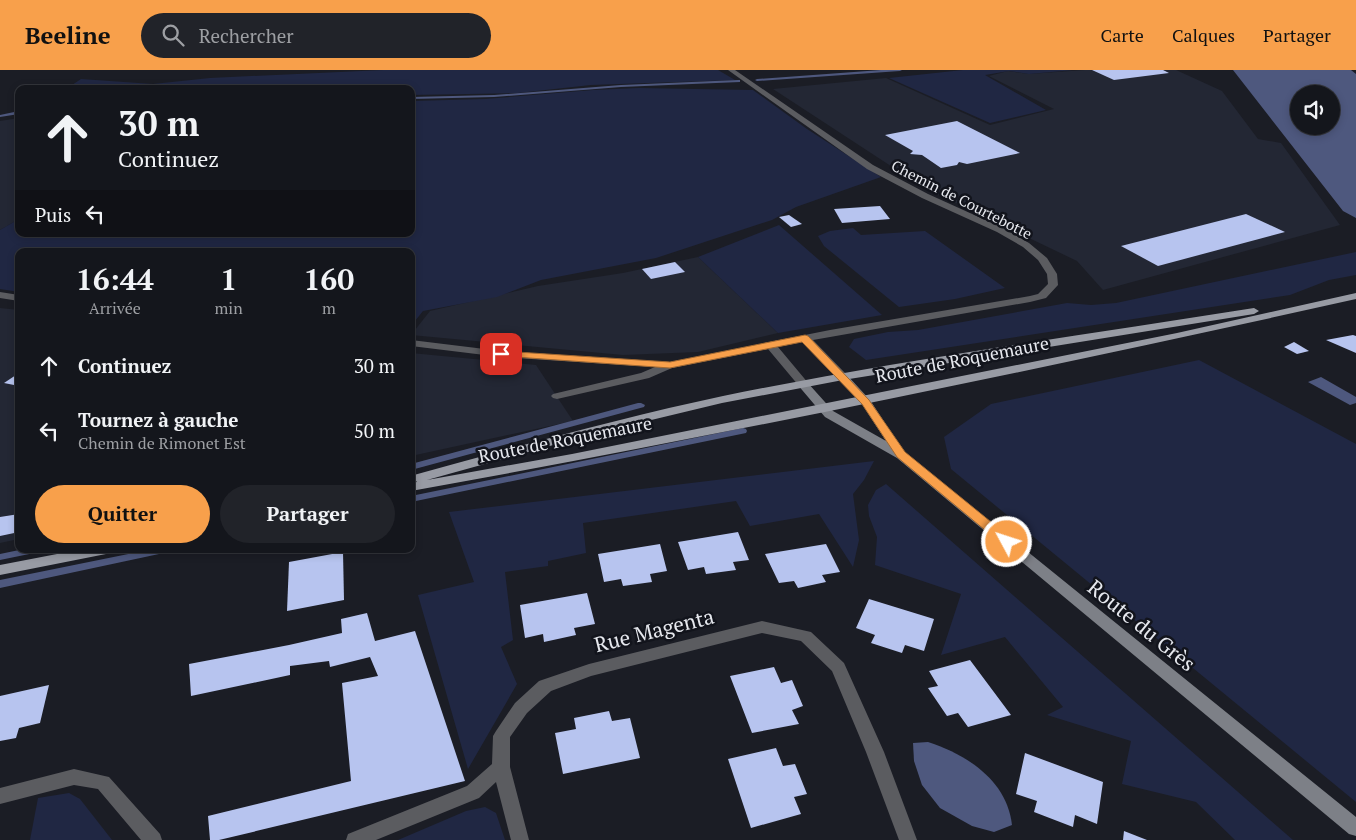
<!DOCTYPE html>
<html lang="fr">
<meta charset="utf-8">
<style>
body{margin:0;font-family:"PT Serif",serif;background:#212329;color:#f1f3f6;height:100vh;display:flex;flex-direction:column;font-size:19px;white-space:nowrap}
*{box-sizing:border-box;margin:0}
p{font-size:16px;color:#9d9fa3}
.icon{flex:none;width:28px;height:28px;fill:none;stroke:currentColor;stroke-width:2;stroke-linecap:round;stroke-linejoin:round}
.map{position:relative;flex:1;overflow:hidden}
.drawer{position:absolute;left:15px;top:178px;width:400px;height:305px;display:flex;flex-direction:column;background:#14161c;border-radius:10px;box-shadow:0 2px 8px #0003,0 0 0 1px #33353b}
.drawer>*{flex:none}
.top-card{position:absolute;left:15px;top:15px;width:400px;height:152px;border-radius:10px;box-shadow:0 2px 8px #0003,0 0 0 1px #33353b;background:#14161c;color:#f1f3f6;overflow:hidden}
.fabs{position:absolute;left:1290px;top:15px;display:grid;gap:10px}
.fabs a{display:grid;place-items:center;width:50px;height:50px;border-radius:50%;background:#14161c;box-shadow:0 2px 8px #0003,0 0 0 1px #33353b;font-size:25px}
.pin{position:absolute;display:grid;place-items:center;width:42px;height:42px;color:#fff;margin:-21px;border-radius:10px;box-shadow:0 2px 8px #0006}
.me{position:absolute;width:55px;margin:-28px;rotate:310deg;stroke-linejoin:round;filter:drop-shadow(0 0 4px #0008)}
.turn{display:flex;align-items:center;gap:18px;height:105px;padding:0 20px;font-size:22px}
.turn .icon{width:65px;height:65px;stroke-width:2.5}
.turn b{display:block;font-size:35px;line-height:42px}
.then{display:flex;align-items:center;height:48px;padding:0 20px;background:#0003;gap:10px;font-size:19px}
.eta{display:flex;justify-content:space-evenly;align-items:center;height:85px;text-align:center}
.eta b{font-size:30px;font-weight:600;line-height:35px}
.action{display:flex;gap:10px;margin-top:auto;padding:10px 20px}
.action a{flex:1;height:58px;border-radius:30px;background:#f8a04b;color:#111;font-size:20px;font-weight:600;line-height:58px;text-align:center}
.action a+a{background:#212329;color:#f1f3f6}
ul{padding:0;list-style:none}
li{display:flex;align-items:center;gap:15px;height:65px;padding:0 20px}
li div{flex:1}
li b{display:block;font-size:19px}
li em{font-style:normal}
header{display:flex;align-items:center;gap:30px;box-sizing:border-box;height:70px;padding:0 25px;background:#f8a04b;color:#111}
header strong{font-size:24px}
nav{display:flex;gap:28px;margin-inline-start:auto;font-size:18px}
.search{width:350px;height:45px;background:#212329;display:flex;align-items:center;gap:12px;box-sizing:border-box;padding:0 18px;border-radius:28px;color:#9d9fa3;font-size:19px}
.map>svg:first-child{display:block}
.built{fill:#232734}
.green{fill:#202743}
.water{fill:#4e587e;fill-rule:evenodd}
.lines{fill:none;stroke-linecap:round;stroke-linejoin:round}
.stream{fill:#4e587e;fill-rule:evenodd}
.building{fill:#b7c4ef}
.street{fill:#5b5c60;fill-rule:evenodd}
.secondary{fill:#7d8087;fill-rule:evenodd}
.primary{fill:#989ba4;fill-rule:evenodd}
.route{fill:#f8a04b;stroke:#a16831}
.labels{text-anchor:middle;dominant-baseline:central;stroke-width:5;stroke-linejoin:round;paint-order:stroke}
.far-street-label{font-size:15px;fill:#e6e8ee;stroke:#12141c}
.street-label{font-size:18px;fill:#e6e8ee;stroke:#12141c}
.near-street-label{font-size:21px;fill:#e6e8ee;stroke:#12141c}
</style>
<header>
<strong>Beeline</strong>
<div class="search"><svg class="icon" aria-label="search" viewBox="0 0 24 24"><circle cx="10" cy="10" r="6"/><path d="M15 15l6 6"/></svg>Rechercher</div>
<nav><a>Carte</a><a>Calques</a><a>Partager</a></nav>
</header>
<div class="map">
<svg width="1356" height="770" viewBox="0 0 1356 770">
<rect width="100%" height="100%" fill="#1b1d25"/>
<g class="built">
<polygon points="1085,0 1176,0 1222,21 1258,69 1281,73 1340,155 1103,220 1077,191 923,117 773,19 886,8 990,55 1054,39 989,6 1008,1 1029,4"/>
<polygon points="19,48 19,149 0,160 0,51"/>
<polygon points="698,187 778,263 698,282 623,285 411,265 430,241 538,216 623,203"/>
<polygon points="0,238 19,240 19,469 0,473"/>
<polygon points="411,283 536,295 573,351 411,386"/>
</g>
<g class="green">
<polygon points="383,0 718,0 735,10 591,15 518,23 411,25 411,19 66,19 81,9 153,14 210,8"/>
<polygon points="963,0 1074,0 1029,4 1009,1 985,5 1046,40 990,53 889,8"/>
<polygon points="639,18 753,20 807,59 881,107 796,137 772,150 656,188 541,210 497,227 423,241 411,256 411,181 19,181 19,222 0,219 0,160 19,149 19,164 411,164 411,31 485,29 593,20"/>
<polygon points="779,155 882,245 778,263 698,187"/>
<polygon points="853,158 861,165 925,161 1005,218 955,229 899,237 824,176 818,166 830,161"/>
<polygon points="1356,182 1356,205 1329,210 1290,225 866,290 849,277 854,269 888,262 918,260 1067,233 1091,235 1116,233"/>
<polygon points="1199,290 1356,374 1356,732 951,399 944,367 991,334"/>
<polygon points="874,391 864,410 853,424 859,470 853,497 819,444 750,456 736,431 583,453 586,483 548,491 548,496 505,502 513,570 501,577 517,614 468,699 418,525 474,512 449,442"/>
<polygon points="886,414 1293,770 1235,770 1196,732 1122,714 1131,671 1047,645 1063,637 1005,567 941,585 961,524 875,495 877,467 869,446 868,435 876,420"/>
<polygon points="69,723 80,729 112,770 30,770 38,728"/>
<polygon points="485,737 496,743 505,770 398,770 466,741"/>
</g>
<g class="water">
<path d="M 1233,0 L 1351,0 L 1356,4 L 1356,148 L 1343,141 ZM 1299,24 L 1331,24 L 1331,56 L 1299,56 Z"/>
<polygon points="1321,307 1356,327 1356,333 1350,335 1308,312"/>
<path d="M 928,672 C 968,685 1007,711 1012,755 L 994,762 L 972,756 L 940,738 L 922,715 L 914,691 L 913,673 Z"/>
</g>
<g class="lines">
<g class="stream">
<polygon points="881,0 902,0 900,1 757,11 755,10 757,9"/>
<polygon points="738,10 740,10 740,12 621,17 494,27 411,29 411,27 494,25 621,15"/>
<polygon points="19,41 19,44 0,47 0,45"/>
<polygon points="638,333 641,333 645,335 644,337 411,400 411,394"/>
<polygon points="743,358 746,359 747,361 746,363 411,432 411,426"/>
<polygon points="24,479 44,479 42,481 39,482 0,490 0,484"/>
<polygon points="153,479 163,479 164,481 162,483 159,484 0,518 0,510"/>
</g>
</g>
<g class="building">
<polygon points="1092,0 1163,0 1169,3 1114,10"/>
<polygon points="957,51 1020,83 967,94 959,92 957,95 941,98 922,85 910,84 913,81 885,65"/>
<polygon points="880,136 890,149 842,153 834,139"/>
<polygon points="1246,144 1285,162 1158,196 1121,176"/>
<polygon points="789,145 802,154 791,157 779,147"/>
<polygon points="675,192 685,202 651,209 642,199"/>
<polygon points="1353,265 1356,266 1356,283 1326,270"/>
<polygon points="1294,272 1309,281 1297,284 1284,277"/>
<polygon points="19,303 19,316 4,313"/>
<polygon points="19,444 19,462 0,466 0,447"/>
<polygon points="738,462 749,490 733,492 736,500 706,504 704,497 688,500 678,472"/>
<polygon points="660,474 667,501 650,504 652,512 623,516 621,509 604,512 598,484"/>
<polygon points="826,474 840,502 822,505 826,512 798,518 794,511 779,513 765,484"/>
<polygon points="343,482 344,530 287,541 289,492"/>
<polygon points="587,523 595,554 574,558 576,565 544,572 543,564 525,568 520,535"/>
<polygon points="869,529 934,549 924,581 905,575 902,583 871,573 875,565 856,558"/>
<polygon points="367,543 375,571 415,561 465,711 219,770 210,770 208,746 351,711 342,613 378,606 370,587 330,597 329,591 290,596 290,605 191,626 189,594 289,575 342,563 341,549"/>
<polygon points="970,590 1011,645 968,657 958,643 947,646 928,618 938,616 929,601"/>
<polygon points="774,597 781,613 792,610 803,636 792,640 799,654 752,663 730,606"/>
<polygon points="49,615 40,653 19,658 16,668 0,671 0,626"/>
<polygon points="609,641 612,651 630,648 640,688 563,704 555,663 576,659 574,648"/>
<polygon points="776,678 783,696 795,694 807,724 794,727 801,744 751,758 728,689"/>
<polygon points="1025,683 1103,712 1097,754 1075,745 1073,757 1034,742 1037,731 1016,724"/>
<polygon points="1124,761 1147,770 1123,770"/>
</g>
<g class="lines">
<g class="street">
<polygon points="728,0 735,0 873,95 928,124 1003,158 1029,173 1047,188 1057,204 1058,215 1046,228 1030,232 813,270 847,305 849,307 847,309 839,309 803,272 778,277 809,314 803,317 799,316 768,279 672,298 649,308 557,329 553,328 551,326 553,324 641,303 655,297 501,287 411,276 411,270 501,281 670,292 830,260 1030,226 1038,224 1048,214 1047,204 1038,190 1023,177 997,162 922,128 867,99"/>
<polygon points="0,222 19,225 19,231 0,228"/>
<polygon points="762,551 811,562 844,593 884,682 917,770 899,770 866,682 832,601 801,571 762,563 591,606 551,621 527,643 510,667 510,697 529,770 511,770 496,712 479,728 376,770 346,770 348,764 467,716 492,694 493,666 496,661 515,633 539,611 589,594"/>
<polygon points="74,699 109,707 160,764 162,770 141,770 98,719 74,715 0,734 0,718"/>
</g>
<polygon class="secondary" points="843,304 847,305 870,330 903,381 1356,747 1356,766 1349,764 897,388 825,347 797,314 799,312 807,312 833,341 886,371 862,334 837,307"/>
<g class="primary">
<path d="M 1356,223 L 1356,229 C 1043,299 727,364 411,421 L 411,413 L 417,412 L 413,408 L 414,405 C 517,377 619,348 723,326 C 899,290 1077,266 1254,238 L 1259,241 L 1254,244 L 843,310 L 722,333 L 593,364 L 427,410 L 572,384 L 1177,263 Z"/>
<polygon points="83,479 113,479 111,482 106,484 0,505 0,495"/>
</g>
</g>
<polygon class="route" points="805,265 808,266 869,330 905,382 1012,469 1014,472 1012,475 1003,475 897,387 862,334 802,272 670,298 501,286 496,284 501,281 670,292"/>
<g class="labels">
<g class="far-street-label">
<text transform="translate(962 129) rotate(27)">Chemin de Courtebotte</text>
</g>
<g class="street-label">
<text transform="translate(962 289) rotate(-11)">Route de Roquemaure</text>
<text transform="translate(565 369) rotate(-11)">Route de Roquemaure</text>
</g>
<g class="near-street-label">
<text transform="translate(1142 555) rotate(39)">Route du Grès</text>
<text transform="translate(654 560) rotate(-14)">Rue Magenta</text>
</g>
</g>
</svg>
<div class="fabs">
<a><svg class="icon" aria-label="sound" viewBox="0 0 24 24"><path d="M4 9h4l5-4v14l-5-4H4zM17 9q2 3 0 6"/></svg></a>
</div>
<div class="pin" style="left:501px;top:284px;background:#d93025"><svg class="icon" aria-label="arrive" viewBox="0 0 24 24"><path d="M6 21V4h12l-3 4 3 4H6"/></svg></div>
<svg class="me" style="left:1007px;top:472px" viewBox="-20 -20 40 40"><circle r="17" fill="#f8a04b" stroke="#fff" stroke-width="3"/><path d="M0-11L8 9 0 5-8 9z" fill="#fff"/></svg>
<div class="top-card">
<div class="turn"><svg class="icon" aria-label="ahead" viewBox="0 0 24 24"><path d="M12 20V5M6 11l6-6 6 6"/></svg><div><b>30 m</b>Continuez</div></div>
<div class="then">Puis<svg class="icon" aria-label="left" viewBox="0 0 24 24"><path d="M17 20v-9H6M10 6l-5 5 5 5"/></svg></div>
</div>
<section class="drawer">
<div class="eta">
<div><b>16:44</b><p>Arrivée</p></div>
<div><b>1</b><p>min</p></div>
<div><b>160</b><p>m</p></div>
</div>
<ul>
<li><svg class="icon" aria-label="ahead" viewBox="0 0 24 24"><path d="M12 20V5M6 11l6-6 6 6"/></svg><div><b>Continuez</b></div><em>30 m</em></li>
<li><svg class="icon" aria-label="left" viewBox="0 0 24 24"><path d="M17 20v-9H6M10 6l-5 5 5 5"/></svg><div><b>Tournez à gauche</b><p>Chemin de Rimonet Est</p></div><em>50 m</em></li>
</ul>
<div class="action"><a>Quitter</a><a>Partager</a></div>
</section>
</div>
